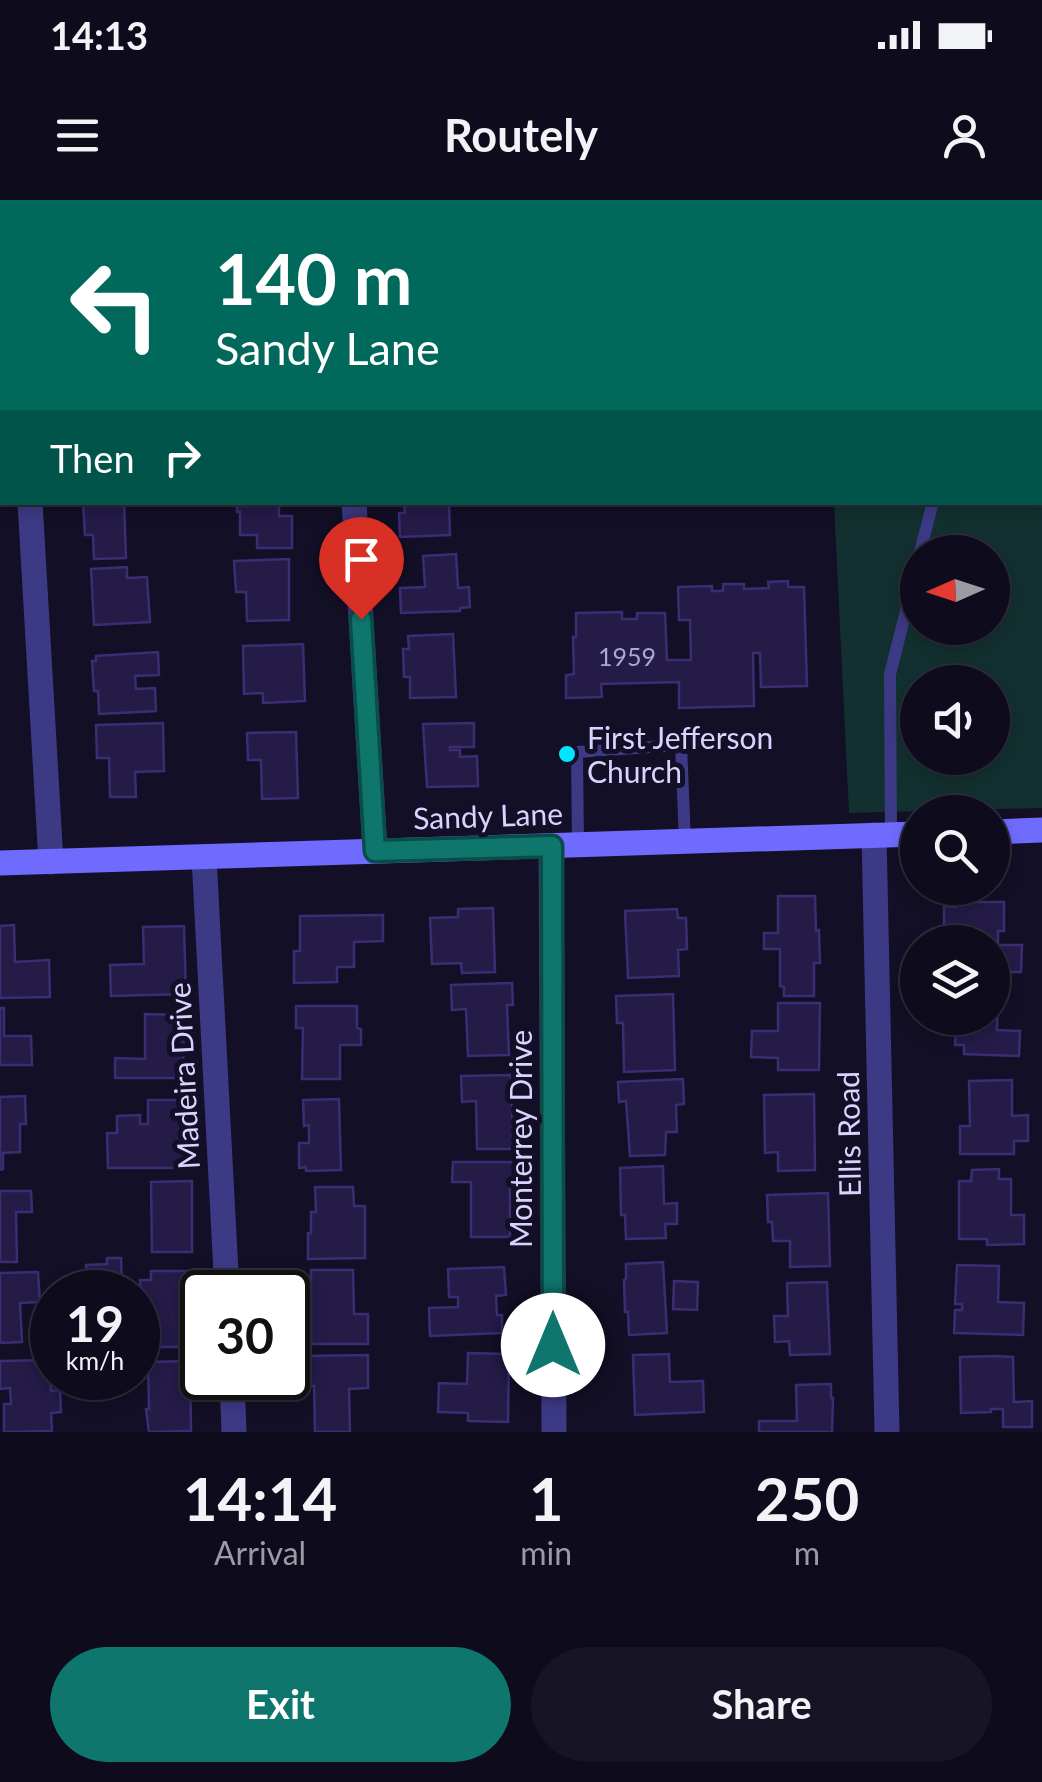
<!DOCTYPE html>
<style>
body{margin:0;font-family:Lato,sans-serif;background:#171425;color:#f1f3f6;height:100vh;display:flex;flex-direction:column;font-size:38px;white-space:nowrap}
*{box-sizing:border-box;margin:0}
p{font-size:32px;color:#9b9ba3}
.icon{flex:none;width:55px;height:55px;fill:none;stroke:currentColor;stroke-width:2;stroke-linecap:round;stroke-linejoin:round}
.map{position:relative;height:1232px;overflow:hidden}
.drawer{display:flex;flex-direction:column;background:#0e0b1c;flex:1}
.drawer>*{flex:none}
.hud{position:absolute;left:0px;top:0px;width:1042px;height:305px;box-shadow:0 5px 15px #0003,0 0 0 2px #2e2b3b;background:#00695c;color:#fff;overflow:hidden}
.needle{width:65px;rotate:267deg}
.fabs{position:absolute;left:900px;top:335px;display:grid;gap:20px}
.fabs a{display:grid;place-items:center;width:110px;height:110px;border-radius:50%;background:#0e0b1c;box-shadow:0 5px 15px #0003,0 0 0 2px #2e2b3b;font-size:50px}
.speed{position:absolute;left:30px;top:1070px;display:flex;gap:20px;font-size:50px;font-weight:700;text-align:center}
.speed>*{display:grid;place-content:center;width:130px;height:130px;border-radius:50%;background:#0e0b1c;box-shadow:0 5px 15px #0003,0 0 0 2px #2e2b3b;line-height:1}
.speed small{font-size:25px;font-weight:400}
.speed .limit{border:5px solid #111;border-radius:15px;background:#fff;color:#111}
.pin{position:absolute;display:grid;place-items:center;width:85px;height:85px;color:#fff;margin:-102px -42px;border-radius:50% 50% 50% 0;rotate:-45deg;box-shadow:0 0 10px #0007}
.pin .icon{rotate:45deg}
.me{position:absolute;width:110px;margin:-55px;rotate:0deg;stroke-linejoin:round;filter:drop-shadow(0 0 8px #0008)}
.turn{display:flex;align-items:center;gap:35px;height:210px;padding:0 50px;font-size:45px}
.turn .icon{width:130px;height:130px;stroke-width:2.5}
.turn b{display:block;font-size:70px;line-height:85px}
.then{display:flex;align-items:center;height:95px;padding:0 50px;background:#0003;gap:20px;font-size:38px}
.eta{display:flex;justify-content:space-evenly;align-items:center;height:170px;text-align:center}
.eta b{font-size:60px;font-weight:700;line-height:70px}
.button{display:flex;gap:20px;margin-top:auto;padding:20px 50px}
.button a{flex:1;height:115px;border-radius:60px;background:#0f766e;color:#fff;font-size:40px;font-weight:700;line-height:115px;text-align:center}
.button a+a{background:#171425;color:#f1f3f6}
.status{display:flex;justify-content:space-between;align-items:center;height:70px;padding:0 50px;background:#0e0b1c;direction:ltr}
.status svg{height:28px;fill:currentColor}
header{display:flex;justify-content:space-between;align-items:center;height:130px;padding:0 50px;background:#0e0b1c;font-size:45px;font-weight:700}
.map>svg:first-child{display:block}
.green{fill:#12302f;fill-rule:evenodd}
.building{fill:#241b47;stroke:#3b2d73;stroke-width:2.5}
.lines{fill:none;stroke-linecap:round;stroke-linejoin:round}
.lane{stroke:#3d3a85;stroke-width:12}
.street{stroke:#3d3a85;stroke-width:25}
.secondary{stroke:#6f6bff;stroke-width:25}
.route-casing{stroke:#0a4d48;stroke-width:25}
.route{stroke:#0f766e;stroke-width:18}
.poi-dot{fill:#00e5ff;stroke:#130f26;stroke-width:4}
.labels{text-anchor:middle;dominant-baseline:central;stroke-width:10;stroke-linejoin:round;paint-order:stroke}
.number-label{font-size:25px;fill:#aca6d1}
.poi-label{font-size:30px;fill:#d9d4ff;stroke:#130f26;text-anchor:start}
.street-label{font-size:30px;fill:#d9d4ff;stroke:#130f26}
</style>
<div class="status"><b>14:13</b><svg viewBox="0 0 49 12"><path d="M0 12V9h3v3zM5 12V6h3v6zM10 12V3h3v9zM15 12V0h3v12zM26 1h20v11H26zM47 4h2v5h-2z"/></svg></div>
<header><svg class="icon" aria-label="menu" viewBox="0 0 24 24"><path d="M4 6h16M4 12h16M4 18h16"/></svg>Routely<svg class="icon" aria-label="person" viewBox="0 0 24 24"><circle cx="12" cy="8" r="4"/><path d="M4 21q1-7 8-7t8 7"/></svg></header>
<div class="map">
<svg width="1042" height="1232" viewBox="0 0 1042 1232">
<rect width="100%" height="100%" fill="#130f26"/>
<path class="green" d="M 820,0 L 1042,0 L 1042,608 L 849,613 L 834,303 L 1040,302 L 1040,2 L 820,2 ZM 918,352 L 992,352 L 992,428 L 918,428 ZM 918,482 L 992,482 L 992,558 L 918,558 Z"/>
<g class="building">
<polygon points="83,302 124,302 126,358 94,359 93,335 85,335"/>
<polygon points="237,302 286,302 279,304 279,316 292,316 292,348 257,348 257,335 240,335 240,312 237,312"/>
<polygon points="395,302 449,302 450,335 400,337 399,313 405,313 404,303"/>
<polygon points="456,354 458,388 469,387 470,407 460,408 460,411 401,413 400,388 425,387 423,356"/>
<polygon points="289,359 289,420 247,421 246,392 236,392 234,361"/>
<polygon points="127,367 127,378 147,377 150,422 94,425 91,369"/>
<polygon points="788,381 788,387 804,387 807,486 761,487 760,453 753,453 754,506 679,508 679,482 601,484 602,497 566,498 566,475 574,474 573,437 576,437 576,413 622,412 622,419 637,419 637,413 665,413 667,460 691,460 690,420 679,420 678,387 712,386 712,391 723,391 723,384 744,384 744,389 769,388 768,382"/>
<polygon points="453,434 456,497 410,498 410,477 404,477 403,449 409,449 408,436"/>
<polygon points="303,444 305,501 263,503 263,493 244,494 243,446"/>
<polygon points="158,452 159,475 135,476 136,489 155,488 156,511 99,514 98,491 94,491 92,461 96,461 96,456"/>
<polygon points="163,523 164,571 135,572 136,597 110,597 109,558 97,558 96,525"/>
<polygon points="474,523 474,547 450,547 450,550 460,550 460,557 477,556 478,586 427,587 423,524"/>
<polygon points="296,532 298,598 262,599 261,560 248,560 247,533"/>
<polygon points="778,696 815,696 816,731 819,730 820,763 814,763 814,796 784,796 784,787 780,786 780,749 764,749 764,733 778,733"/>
<polygon points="956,702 1004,702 1004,731 998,731 998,745 1022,745 1021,772 992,772 992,742 956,742 956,736 944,736 944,706 956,707"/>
<polygon points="493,708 495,772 462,773 461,763 432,764 430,718 458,717 458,709"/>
<polygon points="677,709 678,718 686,718 687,749 678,750 679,776 628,778 625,711"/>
<polygon points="383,715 383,741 354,742 354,767 337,767 337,782 294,783 294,751 300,751 300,716"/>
<polygon points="14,725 15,762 49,760 50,797 0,798 0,726"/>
<polygon points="184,726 186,794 111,796 110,765 144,764 143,727"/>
<polygon points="512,783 513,805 507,805 509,855 468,856 466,809 452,810 451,785"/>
<polygon points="673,794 675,870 624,872 623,823 617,823 616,796"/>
<polygon points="992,797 998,797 997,830 1020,831 1019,856 964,854 964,845 955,845 956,818 992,818"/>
<polygon points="778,803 820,803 819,870 778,870 778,858 751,857 752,831 778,831"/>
<polygon points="296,806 357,806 357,828 361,829 361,845 340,845 340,879 302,879 303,828 296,828"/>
<polygon points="0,808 4,808 4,836 31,836 32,865 0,865"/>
<polygon points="145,814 184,815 183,878 115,878 115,858 145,859"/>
<polygon points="511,875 513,949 477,949 476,901 462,902 461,876"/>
<polygon points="683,879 684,904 676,905 677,932 666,932 665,955 630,956 626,901 619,902 618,882"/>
<polygon points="1012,880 1012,916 1028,915 1028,941 1014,941 1014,954 960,954 960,926 970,926 969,881"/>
<polygon points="814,894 815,970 778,971 778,952 765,953 764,895"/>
<polygon points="25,896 26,924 20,924 20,952 3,953 3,969 0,970 0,897"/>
<polygon points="339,899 341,970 306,971 306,967 299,968 299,943 309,943 309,925 304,926 303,900"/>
<polygon points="148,900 187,900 187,968 108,968 107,933 117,933 117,916 140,915 140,924 148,924"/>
<polygon points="453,962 517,962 516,981 510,981 510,1037 471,1037 471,982 452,982"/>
<polygon points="663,966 664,1004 677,1003 677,1024 665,1024 666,1038 626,1039 625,1015 621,1015 620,968"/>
<polygon points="999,969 999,979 1011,979 1011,1015 1024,1015 1024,1044 987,1045 987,1039 959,1039 959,981 971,981 972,970"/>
<polygon points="192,981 192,1052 152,1052 151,982"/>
<polygon points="315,987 353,987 354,1006 365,1006 365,1058 308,1059 308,1033 311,1033 311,1012 316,1012"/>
<polygon points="0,991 31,991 32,1012 16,1012 17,1062 0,1062"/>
<polygon points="828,993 830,1066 790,1067 790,1041 773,1041 772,1022 768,1022 767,995"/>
<polygon points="107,1058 121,1058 122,1082 114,1083 115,1092 87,1092 86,1065 107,1064"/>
<polygon points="663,1062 667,1133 629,1135 628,1112 625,1112 624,1080 626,1079 626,1064"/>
<polygon points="957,1065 999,1066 998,1102 1024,1103 1023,1135 954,1133 955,1110 962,1110 962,1104 955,1104"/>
<polygon points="504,1067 506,1095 496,1096 497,1115 502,1115 502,1133 430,1136 429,1108 458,1107 458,1097 449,1097 448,1069"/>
<polygon points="311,1070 353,1070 354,1114 368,1114 368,1144 311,1144"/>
<polygon points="151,1071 186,1071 188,1147 155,1147 155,1144 138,1144 138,1116 141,1116 140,1080 151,1080"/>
<polygon points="38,1072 40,1102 20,1103 22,1142 0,1143 0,1073"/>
<polygon points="674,1081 698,1082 697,1110 673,1109"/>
<polygon points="827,1082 830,1154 790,1155 789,1141 775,1142 774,1116 788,1116 787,1083"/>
<polygon points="468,1153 509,1154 508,1222 468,1221 468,1213 438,1212 439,1183 467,1184"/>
<polygon points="669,1154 670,1182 703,1181 704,1212 635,1215 633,1155"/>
<polygon points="368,1155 368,1188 349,1189 350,1232 315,1232 314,1186 305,1186 304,1156"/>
<polygon points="995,1156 1013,1157 1014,1202 1032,1201 1032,1227 1003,1227 1003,1209 991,1209 991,1212 961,1213 960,1157"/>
<polygon points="50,1160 51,1191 60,1190 61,1212 51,1213 52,1231 4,1232 4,1204 11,1204 10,1188 0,1189 0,1161"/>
<polygon points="190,1161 191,1231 149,1232 146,1209 149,1209 148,1162"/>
<polygon points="831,1184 831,1198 833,1198 832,1232 759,1232 759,1221 797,1221 796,1185"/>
</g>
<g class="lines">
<g class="lane">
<polyline points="1040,78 1042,77"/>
<polyline points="920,352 933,302"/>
<polyline points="891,635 890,474 918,364"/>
<polyline points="578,645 577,552 681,545 685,641"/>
</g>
<g class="street">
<polyline points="12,0 12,2"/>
<polyline points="336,0 336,2"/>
<polyline points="30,302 51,662"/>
<polyline points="354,302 375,651"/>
<polyline points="874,635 887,1232"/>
<polyline points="551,646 554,1232"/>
<polyline points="204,657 227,1092"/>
<polyline points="232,1178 234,1232"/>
</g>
<g class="secondary">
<polyline points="992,632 1042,630"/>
<polyline points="0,663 918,634"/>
</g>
</g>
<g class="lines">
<defs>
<polyline id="route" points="361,419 375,651 552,646 553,1145"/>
</defs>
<use href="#route" class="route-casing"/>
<use href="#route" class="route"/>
</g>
<circle class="poi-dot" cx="567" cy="554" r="10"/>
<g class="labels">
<g class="number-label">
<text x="627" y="456">1959</text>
</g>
<g class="poi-label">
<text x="587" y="537">First Jefferson<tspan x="587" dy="34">Church</tspan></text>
</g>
<g class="street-label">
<text transform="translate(488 615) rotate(-2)">Sandy Lane</text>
<text transform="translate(183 876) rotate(-93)">Madeira Drive</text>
<text transform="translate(848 934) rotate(-91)">Ellis Road</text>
<text transform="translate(520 939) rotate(-90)">Monterrey Drive</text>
</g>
</g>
</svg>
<div class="fabs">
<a><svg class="needle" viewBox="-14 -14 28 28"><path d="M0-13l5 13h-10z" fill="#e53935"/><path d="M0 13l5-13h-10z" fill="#9b9ba3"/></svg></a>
<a><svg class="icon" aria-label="sound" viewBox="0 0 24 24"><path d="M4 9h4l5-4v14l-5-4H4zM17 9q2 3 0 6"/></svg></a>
<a><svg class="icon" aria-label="search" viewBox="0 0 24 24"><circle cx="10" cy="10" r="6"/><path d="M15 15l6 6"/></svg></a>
<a><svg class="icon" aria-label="layers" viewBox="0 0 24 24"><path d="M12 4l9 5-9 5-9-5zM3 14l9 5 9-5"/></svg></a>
</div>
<div class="speed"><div>19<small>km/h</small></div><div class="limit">30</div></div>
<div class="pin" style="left:361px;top:419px;background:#d93025"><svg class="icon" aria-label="arrive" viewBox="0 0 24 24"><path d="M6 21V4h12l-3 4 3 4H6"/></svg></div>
<svg class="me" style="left:553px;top:1145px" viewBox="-20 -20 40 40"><circle r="19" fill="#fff"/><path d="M0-13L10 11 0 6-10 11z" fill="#0f766e"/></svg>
<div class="hud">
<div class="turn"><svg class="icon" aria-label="left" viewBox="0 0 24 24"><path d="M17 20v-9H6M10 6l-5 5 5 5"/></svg><div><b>140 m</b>Sandy Lane</div></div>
<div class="then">Then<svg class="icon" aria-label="right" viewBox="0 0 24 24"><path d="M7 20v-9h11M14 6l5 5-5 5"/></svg></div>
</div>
</div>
<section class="drawer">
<div class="eta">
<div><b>14:14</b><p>Arrival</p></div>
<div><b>1</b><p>min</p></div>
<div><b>250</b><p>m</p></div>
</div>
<div class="button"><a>Exit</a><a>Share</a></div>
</section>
